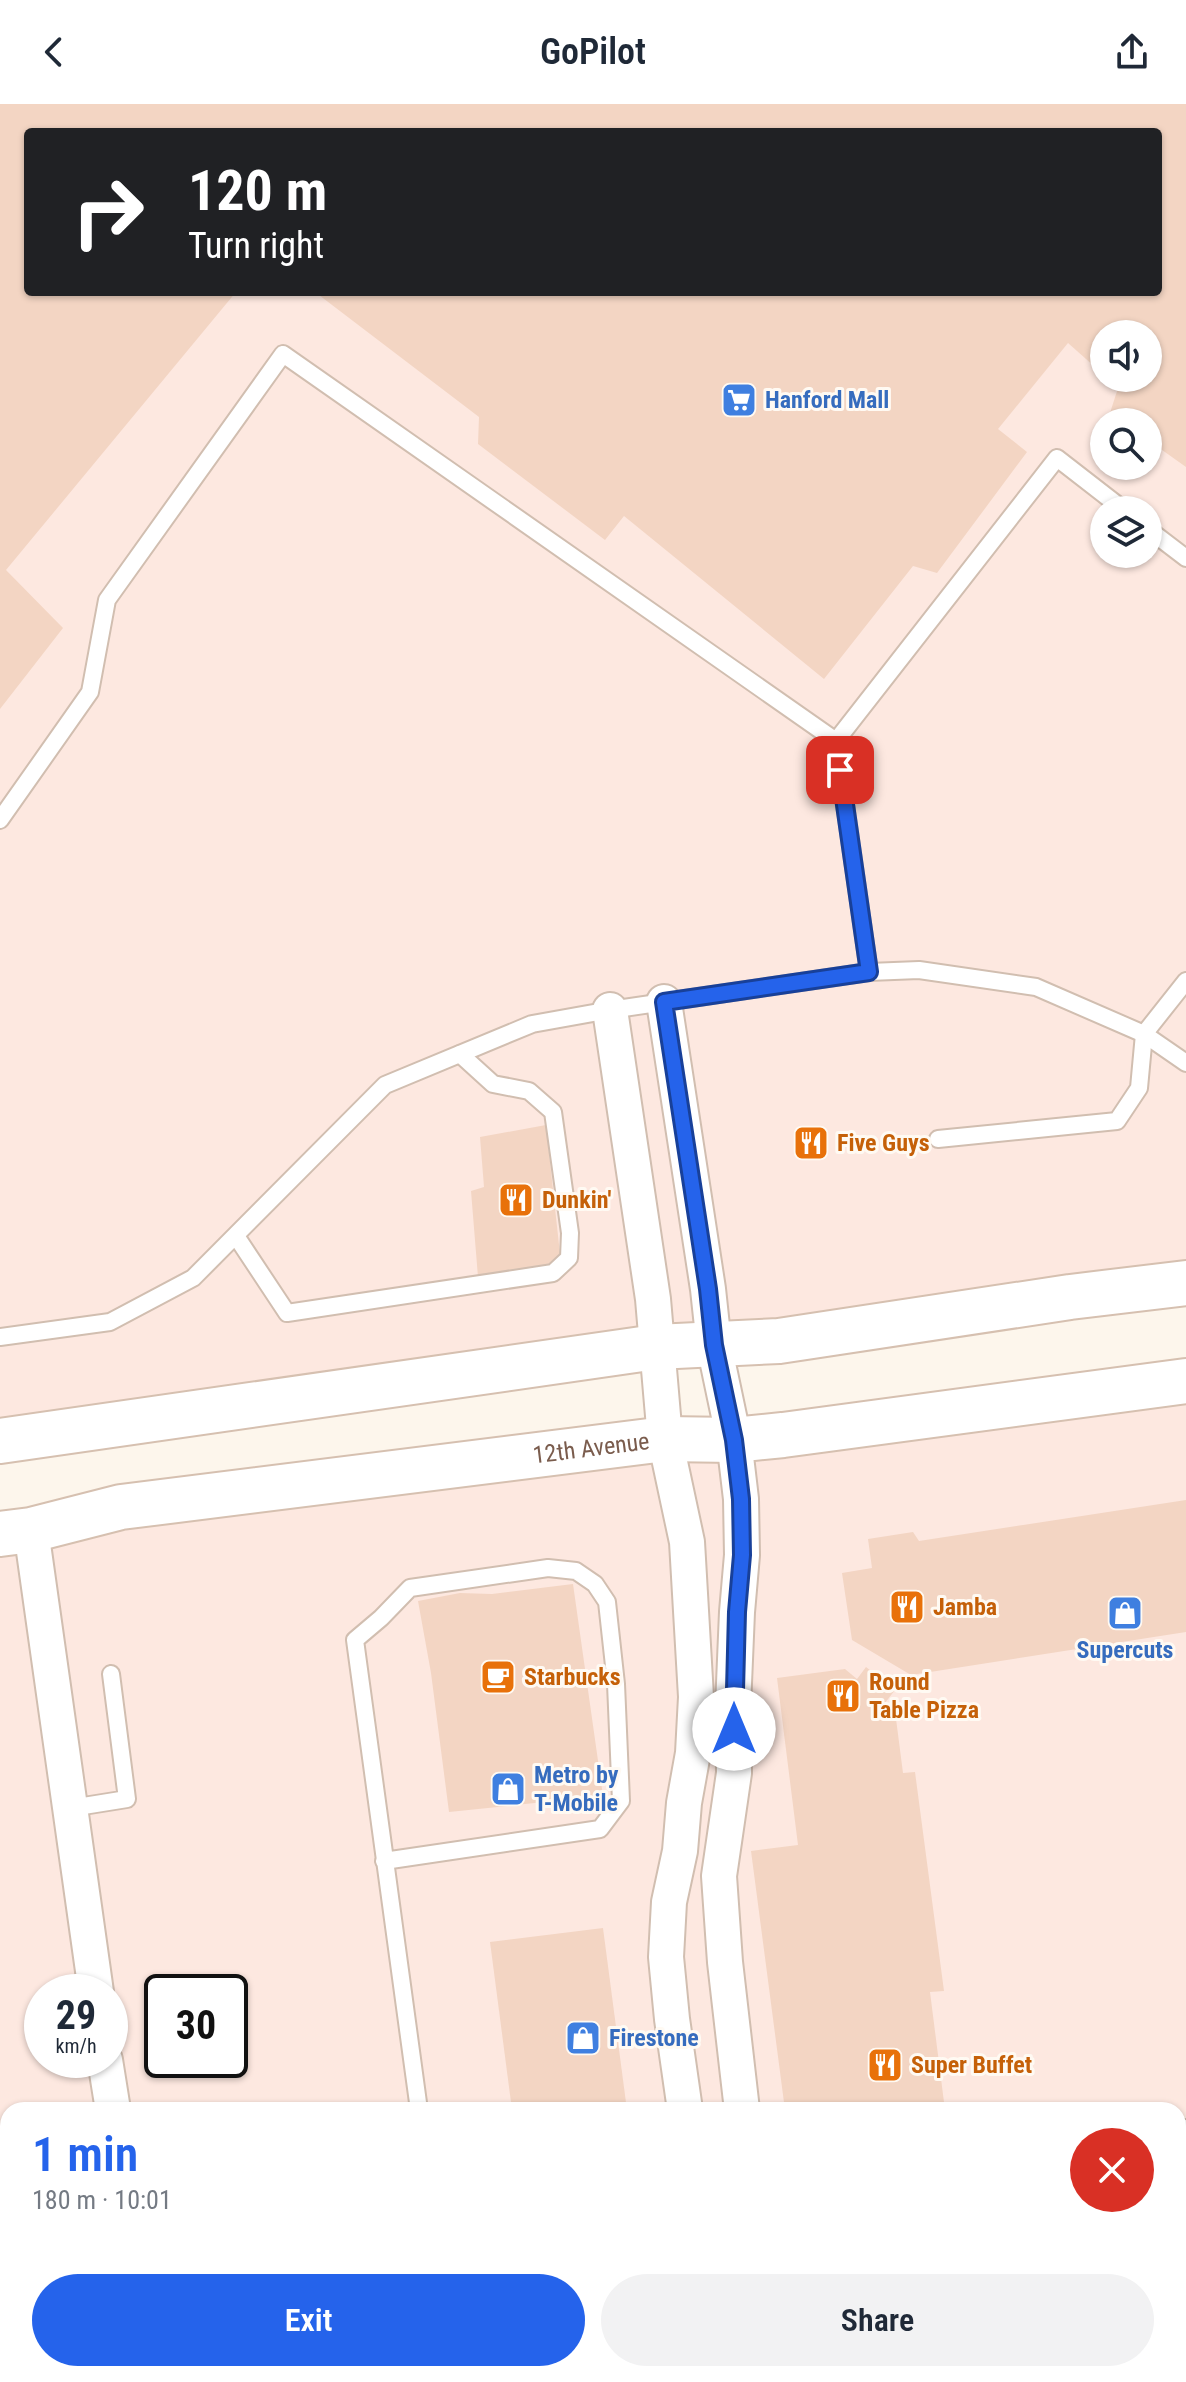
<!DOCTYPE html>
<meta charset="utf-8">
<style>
body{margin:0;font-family:"Roboto Condensed",sans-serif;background:#f2f2f3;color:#1f2937;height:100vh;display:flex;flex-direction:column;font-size:30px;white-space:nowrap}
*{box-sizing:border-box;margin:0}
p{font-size:26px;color:#747a83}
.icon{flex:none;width:44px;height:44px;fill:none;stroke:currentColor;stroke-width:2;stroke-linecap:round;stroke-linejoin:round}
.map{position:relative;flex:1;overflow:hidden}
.panel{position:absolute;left:0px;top:1998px;width:1186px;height:280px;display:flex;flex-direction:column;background:#fff;border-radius:24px 24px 0 0;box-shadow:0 2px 6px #0004}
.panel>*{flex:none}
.banner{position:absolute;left:24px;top:24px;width:1138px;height:168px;border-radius:8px;box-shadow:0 2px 6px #0004;background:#202124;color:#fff;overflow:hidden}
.fabs{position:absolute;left:1090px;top:216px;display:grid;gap:16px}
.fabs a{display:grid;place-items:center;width:72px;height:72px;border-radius:50%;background:#fff;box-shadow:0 2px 6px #0004;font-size:40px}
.speed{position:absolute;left:24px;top:1870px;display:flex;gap:16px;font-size:40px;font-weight:700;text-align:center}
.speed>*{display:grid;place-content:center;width:104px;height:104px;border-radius:50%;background:#fff;box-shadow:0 2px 6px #0004;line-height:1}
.speed small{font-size:20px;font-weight:400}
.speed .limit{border:4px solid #111;border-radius:12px;background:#fff;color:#111}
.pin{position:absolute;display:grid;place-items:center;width:68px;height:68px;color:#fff;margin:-34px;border-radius:16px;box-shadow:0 4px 12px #0006}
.me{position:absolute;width:88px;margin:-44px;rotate:0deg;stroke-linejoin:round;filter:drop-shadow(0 0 6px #0008)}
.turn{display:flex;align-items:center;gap:28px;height:168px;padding:0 32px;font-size:36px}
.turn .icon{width:104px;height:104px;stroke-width:2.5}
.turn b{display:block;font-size:56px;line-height:68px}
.round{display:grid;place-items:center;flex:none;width:84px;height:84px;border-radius:42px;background:#f2f2f3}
.headline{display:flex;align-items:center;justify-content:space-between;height:136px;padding:0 32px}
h1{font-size:48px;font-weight:600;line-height:60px;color:#2563eb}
.action{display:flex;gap:16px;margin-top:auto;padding:16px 32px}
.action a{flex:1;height:92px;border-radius:48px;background:#2563eb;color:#fff;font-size:32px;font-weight:600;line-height:92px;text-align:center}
.action a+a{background:#f2f2f3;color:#1f2937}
header{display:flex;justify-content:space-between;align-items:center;height:104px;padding:0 32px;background:#fff;font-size:36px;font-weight:600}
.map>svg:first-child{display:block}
.commercial{fill:#fde8e0;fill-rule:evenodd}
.building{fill:#f3d5c3}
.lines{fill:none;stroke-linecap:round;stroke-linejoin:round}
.lane-casing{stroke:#d1beb0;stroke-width:20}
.street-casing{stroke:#d1beb0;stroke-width:38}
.secondary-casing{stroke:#d6c0b0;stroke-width:48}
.lane{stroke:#fff;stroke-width:16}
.street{stroke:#fff;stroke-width:34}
.secondary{stroke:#fff;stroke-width:44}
.route-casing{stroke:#184099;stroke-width:20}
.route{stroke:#2563eb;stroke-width:14}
.labels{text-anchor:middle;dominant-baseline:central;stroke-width:6;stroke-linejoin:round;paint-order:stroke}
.shop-label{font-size:24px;font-weight:bold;fill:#366cbe;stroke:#fffaf3;text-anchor:start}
.food-label{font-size:24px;font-weight:bold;fill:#c56008;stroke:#fffaf3;text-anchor:start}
.street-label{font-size:24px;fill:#7a5c4d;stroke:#fffaf3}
</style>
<header><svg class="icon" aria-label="back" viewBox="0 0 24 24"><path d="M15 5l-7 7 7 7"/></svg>GoPilot<svg class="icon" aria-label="share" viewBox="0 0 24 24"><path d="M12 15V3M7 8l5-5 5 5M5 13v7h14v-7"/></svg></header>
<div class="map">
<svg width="1186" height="2278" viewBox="0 0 1186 2278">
<rect width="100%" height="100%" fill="#fdf6ec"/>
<g class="commercial">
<path d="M 0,0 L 1186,0 L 1186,1180 L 0,1337 ZM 28,28 L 1158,28 L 1158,188 L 28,188 ZM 1104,230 L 1148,230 L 1148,274 L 1104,274 ZM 1104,318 L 1148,318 L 1148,362 L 1104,362 ZM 1104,406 L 1148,406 L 1148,450 L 1104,450 Z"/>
<path d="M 1186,1277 L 1186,2278 L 0,2278 L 0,1430 ZM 42,1888 L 110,1888 L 110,1956 L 42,1956 ZM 162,1888 L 230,1888 L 230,1956 L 162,1956 ZM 8,2006 L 1178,2006 L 1178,2270 L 8,2270 Z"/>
</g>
<g class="building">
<polygon points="0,0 1186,0 1186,363 1148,336 1148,318 1123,318 1110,309 1118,284 1107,274 1148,274 1148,230 1104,230 1104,271 1068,239 998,325 1027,348 937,469 913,462 824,575 624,412 605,436 478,340 479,313 315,188 1158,188 1158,28 28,28 28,188 236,188 6,466 63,524 0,605"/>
<polygon points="546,1021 560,1150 543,1165 478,1173 471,1087 484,1083 480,1033"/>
<polygon points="1186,1396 1186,1528 911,1571 852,1536 842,1469 872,1464 868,1435 913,1428 919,1437"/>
<polygon points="573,1480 603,1692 449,1708 431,1569 418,1497 460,1489 492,1490"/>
<polygon points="866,1563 895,1586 885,1599 895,1607 903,1669 915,1668 944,1887 930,1888 945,2006 785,2006 751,1747 798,1741 777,1574 845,1565 857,1575"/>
<polygon points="603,1824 627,2006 512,2006 490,1838"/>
<polygon points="582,2270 707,2270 708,2278 583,2278"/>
<polygon points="801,2270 921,2270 922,2278 802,2278"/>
</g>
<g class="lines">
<defs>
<g id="lane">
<polyline points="1148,425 1186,454"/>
<polyline points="0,716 90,588 107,496 283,250 836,637"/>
<polyline points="869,868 836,637 1057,354 1124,406"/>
<polyline points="938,1035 1117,1017 1139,984 1144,930 1186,877"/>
<polyline points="236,1132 287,1209 553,1169 569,1154 570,1129 553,1008 529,987 493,980 460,950"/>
<polyline points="0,1233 110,1218 193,1174 385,981 532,920 610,906 869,868 919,866 1036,883 1144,930 1186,959"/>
<polyline points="71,1704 127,1695 111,1570"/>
<polyline points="384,1757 600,1725 621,1697 616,1580 607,1498 595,1480 576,1467 548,1464 410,1484 381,1514 355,1536 419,2006"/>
<polyline points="1178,2026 1186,2024"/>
<polyline points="0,2198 8,2198"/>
</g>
<g id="street">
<polyline points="664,898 708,1185 714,1241 734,1336 741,1395 742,1451 737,1508 733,1603 734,1669 719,1772 725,1858 742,2006"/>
<polyline points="610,906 653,1195 665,1335 687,1438 696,1593 693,1649 684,1699 680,1747 669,1798 666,1853 672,1915 685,2006"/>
<polyline points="31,1426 96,1888"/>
<polyline points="105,1956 113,2006"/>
<polyline points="153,2270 154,2278"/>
<polyline points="756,2270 757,2278"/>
</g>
<g id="secondary">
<polyline points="0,1337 656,1243 779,1237 1070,1193 1186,1179"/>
<path id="s1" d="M 0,1430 L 31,1426 L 121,1403 L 665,1335 L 734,1336 L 783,1331 L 1186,1277"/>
</g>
</defs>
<use href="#lane" class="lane-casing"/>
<use href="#street" class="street-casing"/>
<use href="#secondary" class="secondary-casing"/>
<use href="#lane" class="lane"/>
<use href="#street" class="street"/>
<use href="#secondary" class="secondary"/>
</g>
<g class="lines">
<defs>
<polyline id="route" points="734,1625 737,1508 742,1451 741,1395 734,1336 714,1241 708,1185 664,898 869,868 840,666"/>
</defs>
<use href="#route" class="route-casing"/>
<use href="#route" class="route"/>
</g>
<defs>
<symbol id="supermarket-square" viewBox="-11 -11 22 22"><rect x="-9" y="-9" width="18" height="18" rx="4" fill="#3f7fe0" stroke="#fffaf3"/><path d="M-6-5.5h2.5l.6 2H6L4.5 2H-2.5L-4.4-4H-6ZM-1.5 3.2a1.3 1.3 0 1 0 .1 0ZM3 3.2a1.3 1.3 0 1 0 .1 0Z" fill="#fff"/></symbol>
<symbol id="restaurant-square" viewBox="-11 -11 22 22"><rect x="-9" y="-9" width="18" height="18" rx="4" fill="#e8710a" stroke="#fffaf3"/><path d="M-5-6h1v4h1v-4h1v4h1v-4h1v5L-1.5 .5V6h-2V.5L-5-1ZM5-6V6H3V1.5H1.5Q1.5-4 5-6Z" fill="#fff"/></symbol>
<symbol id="shop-square" viewBox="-11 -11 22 22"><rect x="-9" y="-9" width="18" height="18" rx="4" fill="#3f7fe0" stroke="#fffaf3"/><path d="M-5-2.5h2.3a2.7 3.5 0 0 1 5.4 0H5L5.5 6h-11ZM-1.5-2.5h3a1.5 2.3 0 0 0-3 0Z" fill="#fff"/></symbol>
<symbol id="cafe-square" viewBox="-11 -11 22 22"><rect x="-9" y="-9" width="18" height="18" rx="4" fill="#e8710a" stroke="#fffaf3"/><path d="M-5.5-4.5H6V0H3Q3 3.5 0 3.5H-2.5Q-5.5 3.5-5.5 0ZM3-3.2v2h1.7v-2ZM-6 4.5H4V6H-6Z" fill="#fff"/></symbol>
</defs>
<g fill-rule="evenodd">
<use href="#supermarket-square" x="719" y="276" width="40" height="40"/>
<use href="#restaurant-square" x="791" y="1019" width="40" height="40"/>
<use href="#restaurant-square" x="496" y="1076" width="40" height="40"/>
<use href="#restaurant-square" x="887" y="1483" width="40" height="40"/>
<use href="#shop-square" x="1105" y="1489" width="40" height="40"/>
<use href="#cafe-square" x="478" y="1553" width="40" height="40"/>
<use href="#restaurant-square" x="823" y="1572" width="40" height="40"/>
<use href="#shop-square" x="488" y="1665" width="40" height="40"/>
<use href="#shop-square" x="563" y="1914" width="40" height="40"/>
<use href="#restaurant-square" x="865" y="1941" width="40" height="40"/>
</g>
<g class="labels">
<g class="shop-label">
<text x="765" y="296">Hanford Mall</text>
<text x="1125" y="1546" text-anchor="middle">Supercuts</text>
<text x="534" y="1671">Metro by<tspan x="534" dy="28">T-Mobile</tspan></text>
<text x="609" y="1934">Firestone</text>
</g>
<g class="food-label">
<text x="837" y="1039">Five Guys</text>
<text x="542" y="1096">Dunkin'</text>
<text x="933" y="1503">Jamba</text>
<text x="524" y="1573">Starbucks</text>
<text x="869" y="1578">Round<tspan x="869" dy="28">Table Pizza</tspan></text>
<text x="911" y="1961">Super Buffet</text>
</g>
<g class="street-label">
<text stroke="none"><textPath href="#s1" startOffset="598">12th Avenue</textPath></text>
</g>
</g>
</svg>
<div class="fabs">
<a><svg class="icon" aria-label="sound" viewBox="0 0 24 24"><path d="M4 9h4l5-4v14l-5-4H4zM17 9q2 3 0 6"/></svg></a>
<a><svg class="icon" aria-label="search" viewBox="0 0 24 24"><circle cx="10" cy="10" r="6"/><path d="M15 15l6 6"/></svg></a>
<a><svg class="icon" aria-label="layers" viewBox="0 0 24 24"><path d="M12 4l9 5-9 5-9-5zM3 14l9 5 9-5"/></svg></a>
</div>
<div class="speed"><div>29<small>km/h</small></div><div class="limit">30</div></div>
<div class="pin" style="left:840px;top:666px;background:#d93025"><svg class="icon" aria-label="arrive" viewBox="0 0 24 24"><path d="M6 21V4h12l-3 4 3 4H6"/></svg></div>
<svg class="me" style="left:734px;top:1625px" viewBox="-20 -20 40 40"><circle r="19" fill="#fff"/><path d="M0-13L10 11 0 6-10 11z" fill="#2563eb"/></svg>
<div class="banner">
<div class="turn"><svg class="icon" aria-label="right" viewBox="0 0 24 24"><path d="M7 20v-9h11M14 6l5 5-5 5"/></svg><div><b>120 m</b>Turn right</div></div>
</div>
<section class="panel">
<div class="headline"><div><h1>1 min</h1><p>180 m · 10:01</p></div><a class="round" style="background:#d93025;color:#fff"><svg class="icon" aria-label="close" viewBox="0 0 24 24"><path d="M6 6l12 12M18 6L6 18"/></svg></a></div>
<div class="action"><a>Exit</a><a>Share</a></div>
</section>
</div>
